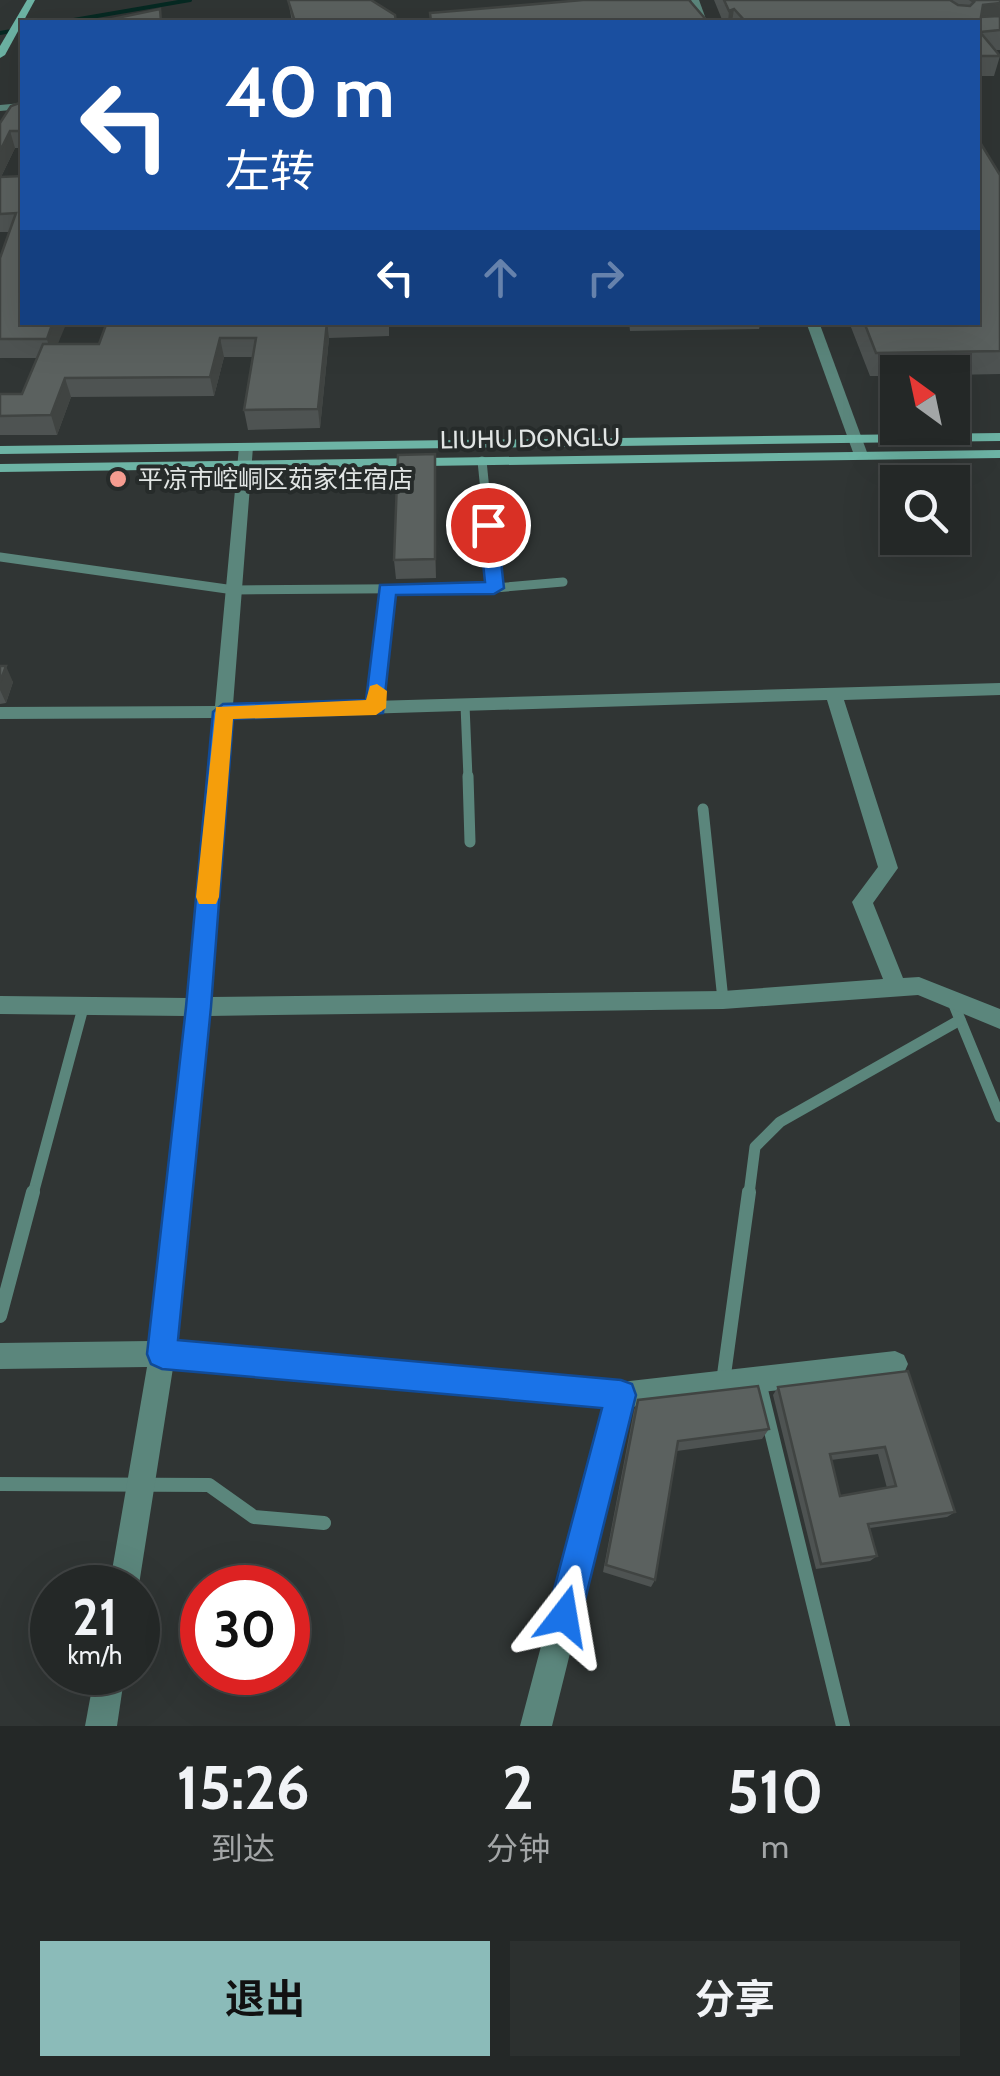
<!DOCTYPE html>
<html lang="zh">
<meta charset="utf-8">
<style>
body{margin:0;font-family:Cabin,"Noto Sans SC",sans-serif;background:#2c302f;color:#f1f3f6;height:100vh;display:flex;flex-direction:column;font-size:38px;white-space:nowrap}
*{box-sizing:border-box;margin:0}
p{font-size:32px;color:#a3a6a7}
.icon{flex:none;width:55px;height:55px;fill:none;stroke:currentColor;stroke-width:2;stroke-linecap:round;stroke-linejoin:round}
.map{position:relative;height:1726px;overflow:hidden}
.side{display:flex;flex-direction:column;background:#242827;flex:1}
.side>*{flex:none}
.banner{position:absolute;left:20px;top:20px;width:960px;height:305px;border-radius:0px;box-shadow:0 10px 40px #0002,0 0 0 2px #414444;background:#1a4fa0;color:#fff;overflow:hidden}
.needle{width:65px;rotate:327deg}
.buttons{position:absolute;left:880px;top:355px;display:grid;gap:20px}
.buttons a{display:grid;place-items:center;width:90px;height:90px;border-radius:0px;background:#242827;box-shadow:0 10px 40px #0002,0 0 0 2px #414444;font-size:50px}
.speed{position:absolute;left:30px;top:1565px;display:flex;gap:20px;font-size:50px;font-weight:700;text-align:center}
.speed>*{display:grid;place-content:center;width:130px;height:130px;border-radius:50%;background:#242827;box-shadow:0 10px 40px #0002,0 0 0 2px #414444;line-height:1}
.speed small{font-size:25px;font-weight:400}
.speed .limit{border:15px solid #d22;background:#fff;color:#111}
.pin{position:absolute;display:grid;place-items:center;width:85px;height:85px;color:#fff;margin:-42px;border:5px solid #fff;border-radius:50%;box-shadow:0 2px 10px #0007}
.me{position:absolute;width:110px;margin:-55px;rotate:14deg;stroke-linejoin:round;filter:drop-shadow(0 0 8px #0008)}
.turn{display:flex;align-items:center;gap:35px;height:210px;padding:0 40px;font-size:45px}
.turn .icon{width:130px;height:130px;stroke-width:2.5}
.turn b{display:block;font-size:70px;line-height:85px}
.lanes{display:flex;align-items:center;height:95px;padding:0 40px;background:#0003;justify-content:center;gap:50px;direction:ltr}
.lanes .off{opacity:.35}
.eta{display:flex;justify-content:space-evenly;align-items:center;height:170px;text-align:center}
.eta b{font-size:60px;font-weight:700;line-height:70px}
.button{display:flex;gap:20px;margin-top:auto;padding:20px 40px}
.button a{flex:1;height:115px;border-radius:0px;background:#8bbbb9;color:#111;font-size:40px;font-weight:700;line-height:115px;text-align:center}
.button a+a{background:#2c302f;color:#f1f3f6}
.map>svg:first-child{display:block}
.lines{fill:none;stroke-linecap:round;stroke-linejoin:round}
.stream{stroke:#062922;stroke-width:4}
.service-far2{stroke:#5b867c;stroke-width:9}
.service-far1{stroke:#5b867c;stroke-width:11}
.service{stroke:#5b867c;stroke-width:14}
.minor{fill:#5b867c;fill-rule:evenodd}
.secondary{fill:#6db4a5;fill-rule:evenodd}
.wall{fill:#4e5352;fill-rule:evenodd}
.shaded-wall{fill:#404442}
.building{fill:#5b615f;stroke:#404442;stroke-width:2.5;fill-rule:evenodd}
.route{fill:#1a73e8;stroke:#114b97;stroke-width:2.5}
.slow{fill:#f59e0b}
.poi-dot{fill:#f59c90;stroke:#262b2a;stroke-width:4}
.labels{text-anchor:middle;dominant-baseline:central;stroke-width:8;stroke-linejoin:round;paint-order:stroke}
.far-street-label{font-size:25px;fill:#e1e5e4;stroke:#262b2a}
.far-poi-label{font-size:25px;fill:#e1e5e4;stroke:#262b2a;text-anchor:start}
</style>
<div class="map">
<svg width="1000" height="1726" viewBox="0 0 1000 1726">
<rect width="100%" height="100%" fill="#303534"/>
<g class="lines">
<g class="stream">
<polyline points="62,22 190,0"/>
<polyline points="0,33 22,29"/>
</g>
<g class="service-far2">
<polyline points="482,461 495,588"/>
<polyline points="0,557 234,590 495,588 563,582"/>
<polyline points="465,705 468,778"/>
<polyline points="375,708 387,589"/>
</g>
<g class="service-far1">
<polyline points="468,776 470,842"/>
<polyline points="703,809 723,1000"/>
<polyline points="952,1000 1000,1117"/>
<polyline points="33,1194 83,1008"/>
<polyline points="749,1194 755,1147 780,1122 960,1020"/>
</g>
<g class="service">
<polyline points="0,1316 33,1192"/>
<polyline points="723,1382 749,1192"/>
<polyline points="759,1382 843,1726"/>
<polyline points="0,1484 209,1485 254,1517 324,1523"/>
</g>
<g class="minor">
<polygon points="691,0 699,0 707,22 699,22"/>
<polygon points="22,103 22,109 0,111 0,105"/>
<polygon points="806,322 819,322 868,455 866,458 861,459 854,455"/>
<path d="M 246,443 L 253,447 L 233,705 L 1000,683 L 1000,695 L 844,700 L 898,868 L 873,903 L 903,978 L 919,977 L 1000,1009 L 1000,1029 L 918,995 L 723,1009 L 208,1016 L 176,1342 L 621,1382 L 895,1351 L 904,1355 L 908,1364 L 904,1373 L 895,1377 L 631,1407 L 552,1726 L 520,1726 L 604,1407 L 173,1368 L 138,1591 L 138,1588 L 109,1588 L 147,1367 L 0,1369 L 0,1343 L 150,1341 L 186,1016 L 0,1014 L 0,996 L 188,998 L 214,718 L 0,719 L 0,707 L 215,706 L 239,447 ZM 827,700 L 878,867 L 852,902 L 883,979 L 723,991 L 210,997 L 232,718 Z"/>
<polygon points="95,1672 125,1672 117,1726 85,1726"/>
</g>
<g class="secondary">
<polygon points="27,0 35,0 5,55 0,58 0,46"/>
<polygon points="1000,433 1000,441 0,454 0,446"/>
<polygon points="1000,450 1000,458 0,472 0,464"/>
</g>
</g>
<g class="wall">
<polygon points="288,0 371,0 396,22 292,22"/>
<polygon points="714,0 1000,0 1000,50 995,50 1000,56 994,76 978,76 978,22 723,22"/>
<polygon points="22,102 22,148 15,148 1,177 22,176 58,344 99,344 107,322 522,322 389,324 389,336 329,338 320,428 248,430 244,410 253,357 224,357 214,396 71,397 57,435 0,435 0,394 22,394 37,358 0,358 0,258 9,232 0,232 0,123"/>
<polygon points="1000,175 1000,374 952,375 952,372 898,372 898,376 870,376 849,322 978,322"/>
<polygon points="629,322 761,322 759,329 630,331"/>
<polygon points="436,473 436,578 396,579 394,560"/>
<polygon points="0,666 13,682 6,703 0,704"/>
<path d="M 908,1371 L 955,1512 L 947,1517 L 870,1528 L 877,1556 L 870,1561 L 816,1569 L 773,1395 L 778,1387 ZM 878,1454 L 887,1488 L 840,1496 L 831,1460 Z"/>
<polygon points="638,1400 769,1429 762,1439 677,1451 655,1580 651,1587 603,1572 634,1410"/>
</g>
<g class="shaded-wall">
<polygon points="1000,3 1000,22 978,24 983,5"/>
<polygon points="734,9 732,22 728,22 729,11"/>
<polygon points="10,131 15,148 0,179 0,151"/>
<polygon points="53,322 67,322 52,358 47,339"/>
<polygon points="327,322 329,338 320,428 318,409"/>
<polygon points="220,338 224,357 214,396 210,377"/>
<polygon points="65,378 71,397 57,435 51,415"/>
<polygon points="435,454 436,473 436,578 435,559"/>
<polygon points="6,666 13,682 6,703 0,690 0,682"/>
</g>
<g class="building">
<polygon points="288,0 371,0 395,15 396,22 295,22"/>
<polygon points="583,0 689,0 708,22 431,22 430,13"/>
<polygon points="724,0 950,0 958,5 970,6 974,2 971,0 1000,0 1000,3 983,5 981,17 1000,16 1000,30 980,32 1000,56 978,56 978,22 746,22 734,9 729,11"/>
<polygon points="160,9 161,22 117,22 112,19"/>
<polygon points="22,102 22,131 10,131 0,151 0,123 11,106"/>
<polygon points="978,139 1000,175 1000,351 876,353 864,322 978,322"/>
<polygon points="22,176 22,322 53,322 47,339 0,339 0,258 16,213 0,214 0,177"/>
<polygon points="107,322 327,322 318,409 244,410 256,338 220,338 210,377 65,378 51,415 0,416 0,394 22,394 43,344 99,344"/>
<polygon points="435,454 435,559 394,560 398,455"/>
<polygon points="0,666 6,666 0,682"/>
<path d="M 908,1371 L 955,1512 L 868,1524 L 877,1556 L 821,1564 L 778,1387 ZM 885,1447 L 896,1486 L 840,1496 L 830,1454 Z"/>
<polygon points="758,1386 769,1429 678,1441 655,1580 606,1565 638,1400"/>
</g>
<polygon class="route" points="488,519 497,525 504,588 494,594 396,595 383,713 233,719 211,1007 178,1340 621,1380 632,1384 636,1395 581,1616 576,1627 564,1632 552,1627 547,1616 602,1408 162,1369 151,1364 147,1354 186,1007 213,712 223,704 366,700 380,585 485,582 479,525"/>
<polygon class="slow" points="377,684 387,691 386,708 376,715 233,719 219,897 216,904 199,904 196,897 216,707 366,700 370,686"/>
<circle class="poi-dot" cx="118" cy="479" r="10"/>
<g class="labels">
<g class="far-street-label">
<text transform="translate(530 438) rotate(-1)">LIUHU DONGLU</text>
</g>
<g class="far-poi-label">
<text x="138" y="479">平凉市崆峒区茹家住宿店</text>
</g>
</g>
</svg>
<div class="buttons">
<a><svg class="needle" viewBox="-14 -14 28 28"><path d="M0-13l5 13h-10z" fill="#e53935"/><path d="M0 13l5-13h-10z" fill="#a3a6a7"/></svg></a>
<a><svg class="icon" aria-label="search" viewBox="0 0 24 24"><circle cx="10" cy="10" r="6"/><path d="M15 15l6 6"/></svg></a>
</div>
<div class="speed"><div>21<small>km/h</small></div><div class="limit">30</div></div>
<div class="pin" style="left:488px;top:525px;background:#d93025"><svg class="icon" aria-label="arrive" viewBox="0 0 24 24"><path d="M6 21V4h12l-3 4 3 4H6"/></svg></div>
<svg class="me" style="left:564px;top:1616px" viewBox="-20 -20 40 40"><path d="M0-17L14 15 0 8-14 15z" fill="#1a73e8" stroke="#fff" stroke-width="4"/></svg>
<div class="banner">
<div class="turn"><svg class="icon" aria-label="left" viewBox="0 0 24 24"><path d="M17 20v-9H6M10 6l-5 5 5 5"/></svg><div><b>40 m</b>左转</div></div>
<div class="lanes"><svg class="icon" aria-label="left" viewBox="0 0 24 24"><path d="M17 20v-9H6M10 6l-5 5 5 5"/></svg><svg class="icon off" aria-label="ahead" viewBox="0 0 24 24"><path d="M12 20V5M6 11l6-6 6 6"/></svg><svg class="icon off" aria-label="right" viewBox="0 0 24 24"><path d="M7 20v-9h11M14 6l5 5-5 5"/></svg></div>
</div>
</div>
<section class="side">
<div class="eta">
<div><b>15:26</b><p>到达</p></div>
<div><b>2</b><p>分钟</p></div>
<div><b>510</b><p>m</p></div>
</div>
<div class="button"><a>退出</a><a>分享</a></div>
</section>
